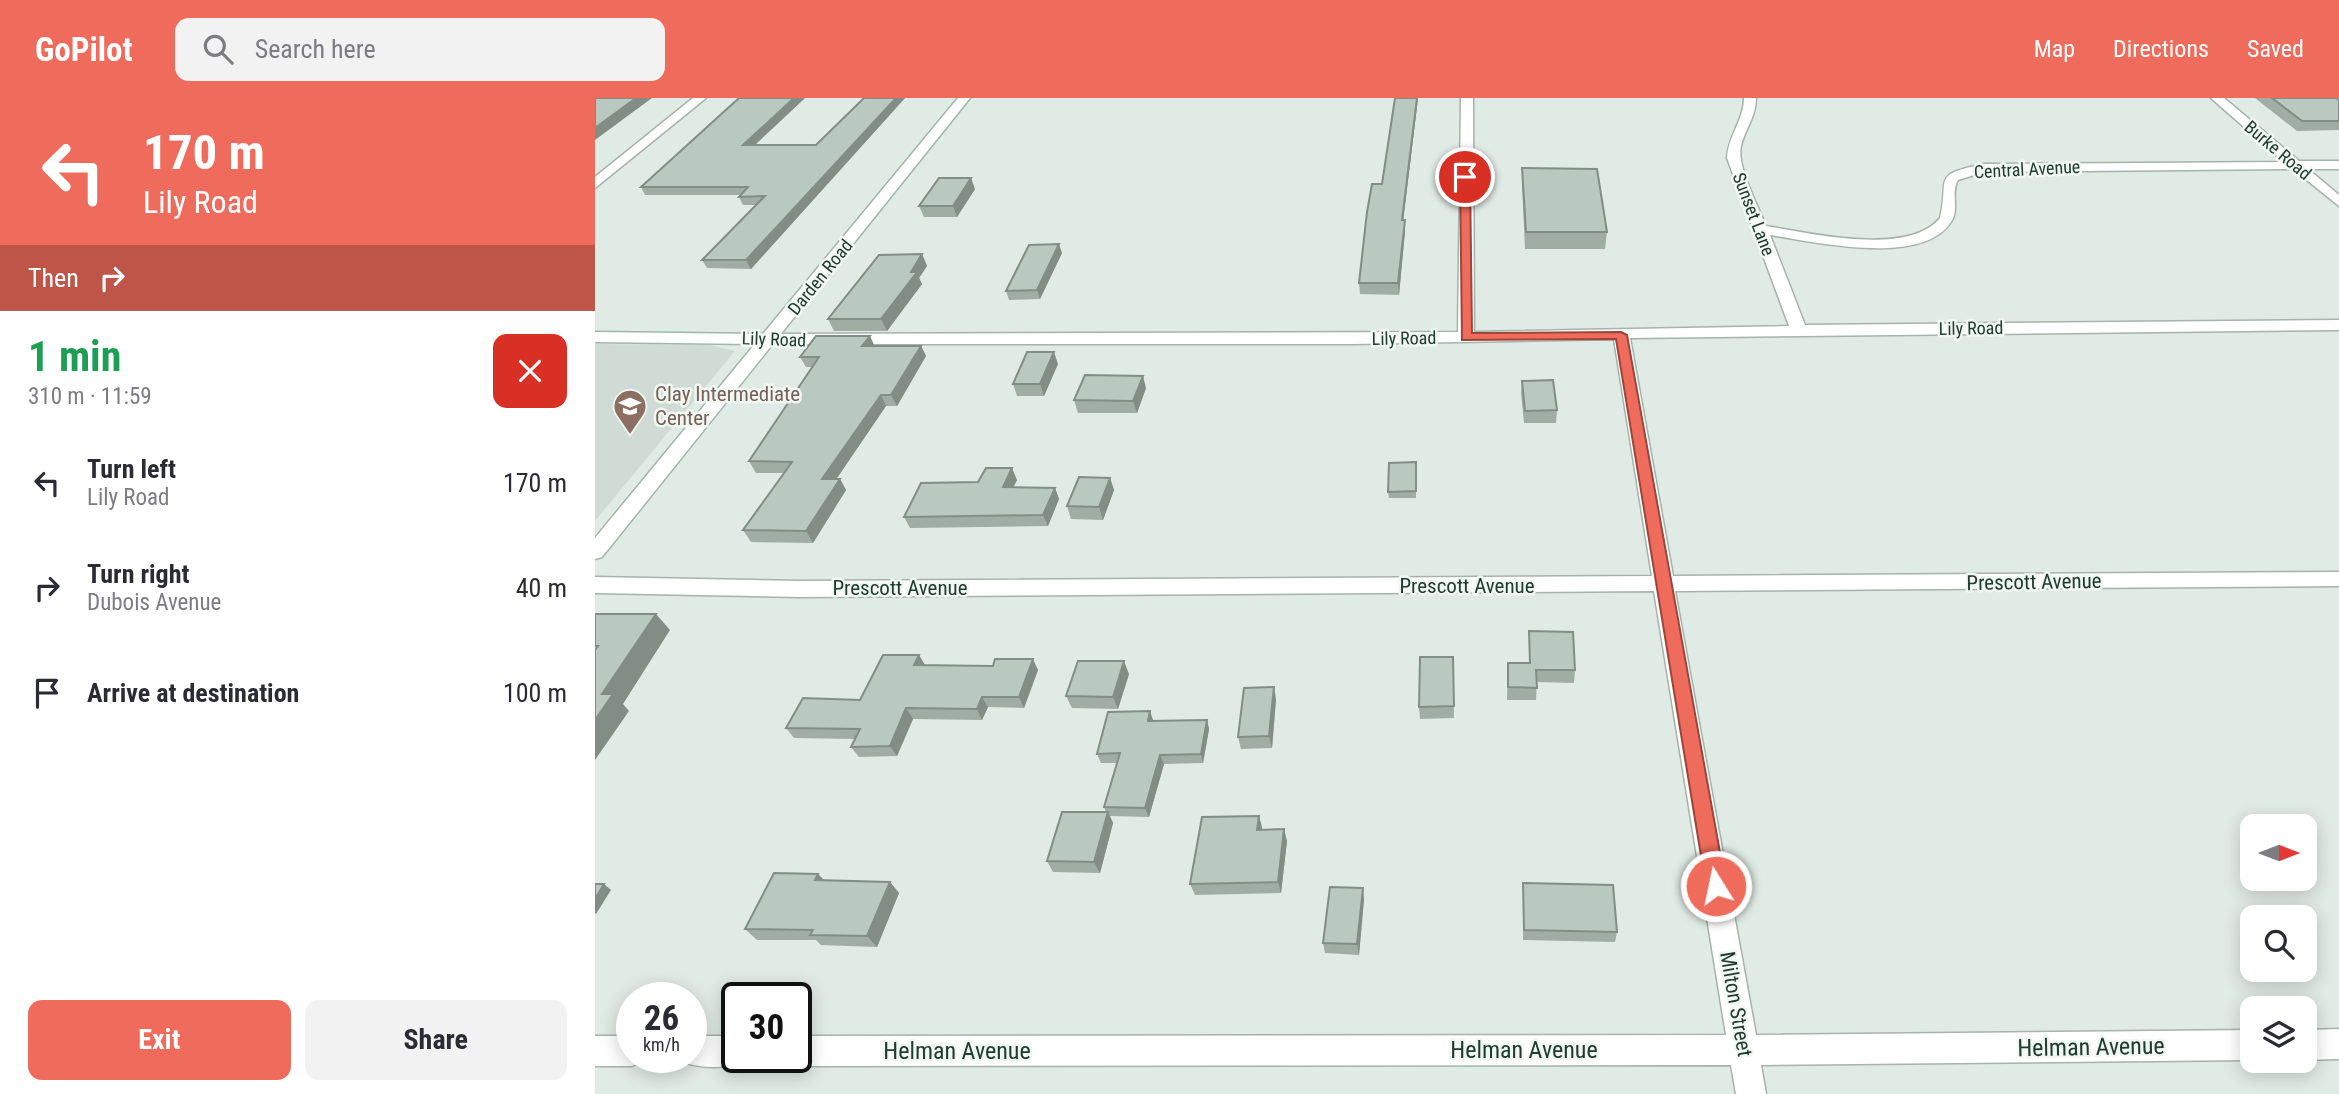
<!DOCTYPE html>
<meta charset="utf-8">
<style>
body{margin:0;font-family:"Roboto Condensed",sans-serif;background:#f2f2f3;color:#2b2b33;height:100vh;display:flex;flex-direction:column;font-size:26px;white-space:nowrap}
*{box-sizing:border-box;margin:0}
p{font-size:23px;color:#7c7c81}
.icon{flex:none;width:38px;height:38px;fill:none;stroke:currentColor;stroke-width:2;stroke-linecap:round;stroke-linejoin:round}
.map{position:relative;flex:1;overflow:hidden}
.panel{display:flex;flex-direction:column;background:#fff;width:595px}
.panel>*{flex:none}
.banner{background:#ef6b5b;color:#fff;overflow:hidden}
.needle{width:46px;rotate:90deg}
.buttons{position:absolute;left:1645px;top:716px;display:grid;gap:14px}
.buttons a{display:grid;place-items:center;width:77px;height:77px;border-radius:14px;background:#fff;box-shadow:0 4px 18px #0003;font-size:35px}
.speed{position:absolute;left:21px;top:884px;display:flex;gap:14px;font-size:35px;font-weight:700;text-align:center}
.speed>*{display:grid;place-content:center;width:91px;height:91px;border-radius:50%;background:#fff;box-shadow:0 4px 18px #0003;line-height:1}
.speed small{font-size:18px;font-weight:400}
.speed .limit{border:4px solid #111;border-radius:10px;background:#fff;color:#111}
.pin{position:absolute;display:grid;place-items:center;width:60px;height:60px;color:#fff;margin:-30px;border:4px solid #fff;border-radius:50%;box-shadow:0 2px 7px #0007}
.me{position:absolute;width:77px;margin:-38px;rotate:350deg;stroke-linejoin:round;filter:drop-shadow(0 0 5px #0008)}
.turn{display:flex;align-items:center;gap:24px;height:147px;padding:0 28px;font-size:32px}
.turn .icon{width:91px;height:91px;stroke-width:2.5}
.turn b{display:block;font-size:49px;line-height:60px}
.then{display:flex;align-items:center;height:66px;padding:0 28px;background:#0003;gap:14px;font-size:26px}
.round{display:grid;place-items:center;flex:none;width:74px;height:74px;border-radius:14px;background:#f2f2f3}
.headline{display:flex;align-items:center;justify-content:space-between;height:119px;padding:0 28px}
h1{font-size:42px;font-weight:700;line-height:52px;color:#1e9e55}
.button{display:flex;gap:14px;margin-top:auto;padding:14px 28px}
.button a{flex:1;height:80px;border-radius:14px;background:#ef6b5b;color:#fff;font-size:28px;font-weight:700;line-height:80px;text-align:center}
.button a+a{background:#f2f2f3;color:#2b2b33}
ul{padding:0;list-style:none}
li{display:flex;align-items:center;gap:21px;height:105px;padding:0 28px}
li div{flex:1}
li b{display:block;font-size:26px}
li em{font-style:normal}
header{display:flex;align-items:center;gap:42px;box-sizing:border-box;height:98px;padding:0 35px;background:#ef6b5b;color:#fff}
header strong{font-size:33px}
nav{display:flex;gap:38px;margin-inline-start:auto;font-size:24px}
.search{width:490px;height:63px;background:#f2f2f3;display:flex;align-items:center;gap:18px;box-sizing:border-box;padding:0 24px;border-radius:14px;color:#7c7c81;font-size:26px}
main{display:flex;flex:1;min-height:0}
.map>svg:first-child{display:block}
.built{fill:#cfdbd4}
.lines{fill:none;stroke-linecap:round;stroke-linejoin:round}
.street-casing{stroke:#a4b3ab;stroke-width:3}
.secondary-casing{stroke:#9fb7ab;stroke-width:3}
.street{fill:#fff;fill-rule:evenodd}
.secondary{fill:#fff;fill-rule:evenodd}
.wall{fill:#9fada5}
.shaded-wall{fill:#828d86}
.building{fill:#b9c9c0;stroke:#828d86;stroke-width:2}
.route{fill:#ef6b5b;stroke:#9b463b;stroke-width:2}
.labels{text-anchor:middle;dominant-baseline:central;stroke-width:5;stroke-linejoin:round;paint-order:stroke}
.far-street-label{font-size:18px;fill:#213b31;stroke:#f1f8f3}
.education-label{font-size:21px;fill:#785e54;stroke:#f1f8f3;text-anchor:start}
.street-label{font-size:21px;fill:#213b31;stroke:#f1f8f3}
.near-street-label{font-size:24px;fill:#213b31;stroke:#f1f8f3}
</style>
<header>
<strong>GoPilot</strong>
<div class="search"><svg class="icon" aria-label="search" viewBox="0 0 24 24"><circle cx="10" cy="10" r="6"/><path d="M15 15l6 6"/></svg>Search here</div>
<nav><a>Map</a><a>Directions</a><a>Saved</a></nav>
</header>
<main>
<section class="panel">
<div class="banner">
<div class="turn"><svg class="icon" aria-label="left" viewBox="0 0 24 24"><path d="M17 20v-9H6M10 6l-5 5 5 5"/></svg><div><b>170 m</b>Lily Road</div></div>
<div class="then">Then<svg class="icon" aria-label="right" viewBox="0 0 24 24"><path d="M7 20v-9h11M14 6l5 5-5 5"/></svg></div>
</div>
<div class="headline"><div><h1>1 min</h1><p>310 m · 11:59</p></div><a class="round" style="background:#d93025;color:#fff"><svg class="icon" aria-label="close" viewBox="0 0 24 24"><path d="M6 6l12 12M18 6L6 18"/></svg></a></div>
<ul>
<li><svg class="icon" aria-label="left" viewBox="0 0 24 24"><path d="M17 20v-9H6M10 6l-5 5 5 5"/></svg><div><b>Turn left</b><p>Lily Road</p></div><em>170 m</em></li>
<li><svg class="icon" aria-label="right" viewBox="0 0 24 24"><path d="M7 20v-9h11M14 6l5 5-5 5"/></svg><div><b>Turn right</b><p>Dubois Avenue</p></div><em>40 m</em></li>
<li><svg class="icon" aria-label="arrive" viewBox="0 0 24 24"><path d="M6 21V4h12l-3 4 3 4H6"/></svg><div><b>Arrive at destination</b></div><em>100 m</em></li>
</ul>
<div class="button"><a>Exit</a><a>Share</a></div>
</section>
<div class="map">
<svg width="1744" height="996" viewBox="0 0 1744 996">
<rect width="100%" height="100%" fill="#e1ebe5"/>
<polygon class="built" points="0,246 115,247 140,253 0,423"/>
<g class="lines">
<defs>
<g id="street">
<polygon points="98,0 111,0 0,90 0,79"/>
<path d="M 866,0 L 878,0 L 879,234 L 1194,228 L 1132,60 C 1133,38 1149,22 1149,0 L 1161,0 C 1161,19 1150,31 1146,48 C 1141,67 1163,108 1171,128 C 1214,135 1313,159 1345,120 C 1355,79 1335,77 1389,66 L 1689,64 L 1616,0 L 1629,0 L 1704,63 L 1744,63 L 1744,71 L 1713,71 L 1744,97 L 1744,108 L 1698,71 L 1389,74 L 1363,82 C 1355,95 1365,111 1356,124 C 1327,169 1219,144 1175,137 L 1210,227 L 1744,222 L 1744,232 L 1035,240 L 1078,478 L 1744,474 L 1744,488 L 1080,493 L 1161,937 L 1657,932 L 1657,962 L 1166,967 L 1171,996 L 1141,996 L 1136,967 L 201,968 L 191,963 L 189,959 L 201,959 L 201,938 L 1131,937 L 1059,493 L 204,499 L 0,495 L 0,479 L 204,483 L 1057,478 L 1019,241 L 757,246 L 174,246 L 166,241 L 174,236 L 863,234 Z"/>
<polygon points="1744,931 1744,961 1710,962 1710,932"/>
<polygon points="0,938 37,938 37,959 49,959 47,963 37,968 0,968"/>
<path d="M 96,938 L 142,938 L 142,959 L 154,959 L 152,963 C 134,971 104,971 86,963 L 84,959 L 96,959 Z"/>
</g>
<polygon id="secondary" points="363,0 375,0 7,459 0,461 0,440 160,246 0,244 0,234 168,236"/>
</defs>
<use href="#street" class="street-casing"/>
<use href="#secondary" class="secondary-casing"/>
<use href="#street" class="street"/>
<use href="#secondary" class="secondary"/>
</g>
<g class="wall">
<polygon points="210,0 160,47 221,47 269,0 310,0 156,171 112,170 107,162 162,107 148,107 144,99 145,97 50,97 46,89"/>
<polygon points="823,0 808,122 810,122 810,133 804,197 765,196 764,185 787,86"/>
<polygon points="1660,0 1741,0 1744,2 1744,32 1702,33"/>
<polygon points="927,70 1012,134 1010,151 930,151 927,87"/>
<polygon points="380,91 362,119 329,119 324,108"/>
<polygon points="467,155 445,201 414,202 411,193"/>
<polygon points="327,156 332,168 324,180 327,186 292,233 239,233 233,221"/>
<polygon points="280,248 326,248 331,258 302,308 291,308 241,381 245,381 251,392 218,445 156,444 148,432 189,375 161,375 154,363 217,269 211,269 205,259"/>
<polygon points="463,266 449,298 422,298 418,286"/>
<polygon points="927,283 962,312 961,325 929,325 926,295"/>
<polygon points="551,290 542,315 483,315 479,302"/>
<polygon points="821,364 821,400 794,400 793,394"/>
<polygon points="515,380 519,392 508,422 476,421 472,408"/>
<polygon points="422,382 418,389 460,390 464,401 453,428 315,430 309,419 383,384"/>
<polygon points="934,533 980,572 979,585 942,584 941,602 912,602 913,565 934,565"/>
<polygon points="858,559 859,620 825,621 824,609"/>
<polygon points="330,567 443,572 429,610 393,609 387,622 318,621 302,658 264,659 256,649 260,641 199,640 191,630 265,602"/>
<polygon points="534,576 523,611 477,610 471,598"/>
<polygon points="681,601 677,650 646,651 643,639"/>
<polygon points="612,622 614,631 608,665 569,666 554,719 515,718 518,725 505,775 458,774 452,763 511,714 509,709 522,665 506,665 502,656 558,623"/>
<polygon points="667,729 667,732 692,743 686,795 600,797 595,786"/>
<polygon points="230,782 295,784 304,795 282,849 226,847 221,842 162,842 150,831"/>
<polygon points="928,785 1022,834 1020,844 928,842"/>
<polygon points="769,801 764,857 730,855 728,845"/>
</g>
<g class="shaded-wall">
<polygon points="41,0 57,0 0,42 0,30"/>
<polygon points="199,0 210,0 152,54 148,47"/>
<polygon points="301,0 310,0 156,171 151,162"/>
<polygon points="822,0 823,0 807,133 807,122"/>
<polygon points="376,80 380,91 362,119 358,108"/>
<polygon points="810,122 810,133 804,197 803,185"/>
<polygon points="464,146 467,155 445,201 442,192"/>
<polygon points="327,156 332,168 324,180 327,186 292,233 286,221"/>
<polygon points="275,238 280,249 267,248"/>
<polygon points="326,248 331,258 302,308 296,297"/>
<polygon points="459,254 463,266 449,298 445,286"/>
<polygon points="548,278 551,290 542,315 538,303"/>
<polygon points="286,297 291,308 234,392 227,381"/>
<polygon points="417,370 422,382 413,400 408,389"/>
<polygon points="515,380 519,392 508,422 504,409"/>
<polygon points="245,381 251,392 218,445 211,433"/>
<polygon points="460,390 464,401 453,428 448,417"/>
<polygon points="61,516 75,532 28,606 34,613 0,662 0,622 7,596"/>
<polygon points="324,557 330,567 319,567"/>
<polygon points="438,561 443,572 429,610 424,599"/>
<polygon points="529,563 534,576 523,611 518,599"/>
<polygon points="679,589 681,601 677,650 674,638"/>
<polygon points="387,599 393,609 387,622 382,611"/>
<polygon points="311,610 318,621 302,658 295,648"/>
<polygon points="555,613 558,622 556,632 553,623"/>
<polygon points="612,622 614,631 608,665 606,656"/>
<polygon points="565,657 569,666 554,719 550,710"/>
<polygon points="513,714 518,725 505,775 499,764"/>
<polygon points="664,718 667,729 665,743 662,732"/>
<polygon points="689,731 692,743 686,795 683,784"/>
<polygon points="223,776 234,787 220,782"/>
<polygon points="295,784 304,795 282,849 272,838"/>
<polygon points="9,786 16,792 1,816 0,815 0,801"/>
<polygon points="768,790 769,801 764,857 762,846"/>
</g>
<g class="building">
<polygon points="0,0 41,0 0,30"/>
<polygon points="144,0 199,0 148,47 221,47 269,0 301,0 151,162 107,162 170,98 144,99 153,89 46,89"/>
<polygon points="800,0 822,0 807,122 810,122 803,185 764,185 772,114 777,86 787,86"/>
<polygon points="1677,0 1741,0 1744,2 1744,23 1707,23"/>
<polygon points="927,70 1002,71 1012,134 931,134"/>
<polygon points="344,80 376,80 358,108 324,108"/>
<polygon points="464,146 442,192 411,193 434,147"/>
<polygon points="327,156 316,174 322,174 286,221 233,221 284,157"/>
<polygon points="221,238 275,238 267,248 326,248 296,297 286,297 227,381 245,381 211,433 148,432 197,364 154,363 224,259 205,259"/>
<polygon points="432,254 459,254 445,286 418,286"/>
<polygon points="490,277 548,278 538,303 479,302"/>
<polygon points="958,282 962,312 930,313 927,283"/>
<polygon points="821,364 821,393 793,394 794,365"/>
<polygon points="391,370 417,370 408,389 460,390 448,417 309,419 326,385 383,384"/>
<polygon points="484,379 515,380 504,409 472,408"/>
<polygon points="0,516 61,516 7,596 18,596 0,622 0,552 3,548 0,548"/>
<polygon points="934,533 978,534 980,572 941,572 942,590 913,589 913,565 935,565"/>
<polygon points="288,557 324,557 319,567 398,568 400,561 438,561 424,599 387,599 382,611 311,610 295,648 256,649 265,631 191,630 208,600 265,602"/>
<polygon points="825,559 858,559 859,608 824,609"/>
<polygon points="483,563 529,563 518,599 471,598"/>
<polygon points="679,589 674,638 643,639 649,590"/>
<polygon points="555,613 553,623 612,622 606,656 565,657 550,710 509,709 525,655 502,656 513,614"/>
<polygon points="467,714 513,714 499,764 452,763"/>
<polygon points="664,718 662,732 689,731 683,784 595,786 607,719"/>
<polygon points="179,775 223,776 220,782 295,784 272,838 215,837 218,832 150,831"/>
<polygon points="928,785 1018,787 1022,834 929,832"/>
<polygon points="0,786 9,786 0,801"/>
<polygon points="735,789 768,790 762,846 728,845"/>
</g>
<polygon class="route" points="870,76 875,79 877,235 1026,234 1032,237 1131,788 1128,795 1121,797 1113,795 1111,788 1021,241 867,242 865,79"/>
<defs>
<symbol id="school-pin" viewBox="-11 -11 22 30"><path d="M0 17L-7.5 6A9.5 9.5 0 1 1 7.5 6Z" fill="#8d6e63" stroke="#f1f8f3"/><path d="M0-5L7-2L0 1L-7-2ZM-4 1L0 2.5L4 1V4Q0 6-4 4Z" fill="#fff"/></symbol>
</defs>
<g fill-rule="evenodd">
<use href="#school-pin" x="16" y="289" width="38" height="52"/>
</g>
<g class="labels">
<g class="far-street-label">
<text transform="translate(1683 52) rotate(40)">Burke Road</text>
<text transform="translate(1432 71) rotate(-3)">Central Avenue</text>
<text transform="translate(1159 116) rotate(69)">Sunset Lane</text>
<text transform="translate(225 179) rotate(-51)">Darden Road</text>
<text transform="translate(1376 230) rotate(-1)">Lily Road</text>
<text transform="translate(809 240) rotate(-1)">Lily Road</text>
<text transform="translate(179 241) rotate(2)">Lily Road</text>
</g>
<g class="education-label">
<text x="60" y="296">Clay Intermediate<tspan x="60" dy="24">Center</tspan></text>
</g>
<g class="street-label">
<text transform="translate(1439 484) rotate(-1)">Prescott Avenue</text>
<text x="872" y="488">Prescott Avenue</text>
<text x="305" y="490">Prescott Avenue</text>
<text transform="translate(1141 906) rotate(80)">Milton Street</text>
</g>
<g class="near-street-label">
<text transform="translate(1496 949) rotate(-1)">Helman Avenue</text>
<text x="929" y="952">Helman Avenue</text>
<text x="362" y="953">Helman Avenue</text>
</g>
</g>
</svg>
<div class="buttons">
<a><svg class="needle" viewBox="-14 -14 28 28"><path d="M0-13l5 13h-10z" fill="#e53935"/><path d="M0 13l5-13h-10z" fill="#7c7c81"/></svg></a>
<a><svg class="icon" aria-label="search" viewBox="0 0 24 24"><circle cx="10" cy="10" r="6"/><path d="M15 15l6 6"/></svg></a>
<a><svg class="icon" aria-label="layers" viewBox="0 0 24 24"><path d="M12 4l9 5-9 5-9-5zM3 14l9 5 9-5"/></svg></a>
</div>
<div class="speed"><div>26<small>km/h</small></div><div class="limit">30</div></div>
<div class="pin" style="left:870px;top:79px;background:#d93025"><svg class="icon" aria-label="arrive" viewBox="0 0 24 24"><path d="M6 21V4h12l-3 4 3 4H6"/></svg></div>
<svg class="me" style="left:1121px;top:788px" viewBox="-20 -20 40 40"><circle r="17" fill="#ef6b5b" stroke="#fff" stroke-width="3"/><path d="M0-11L8 9 0 5-8 9z" fill="#fff"/></svg>
</div>
</main>
